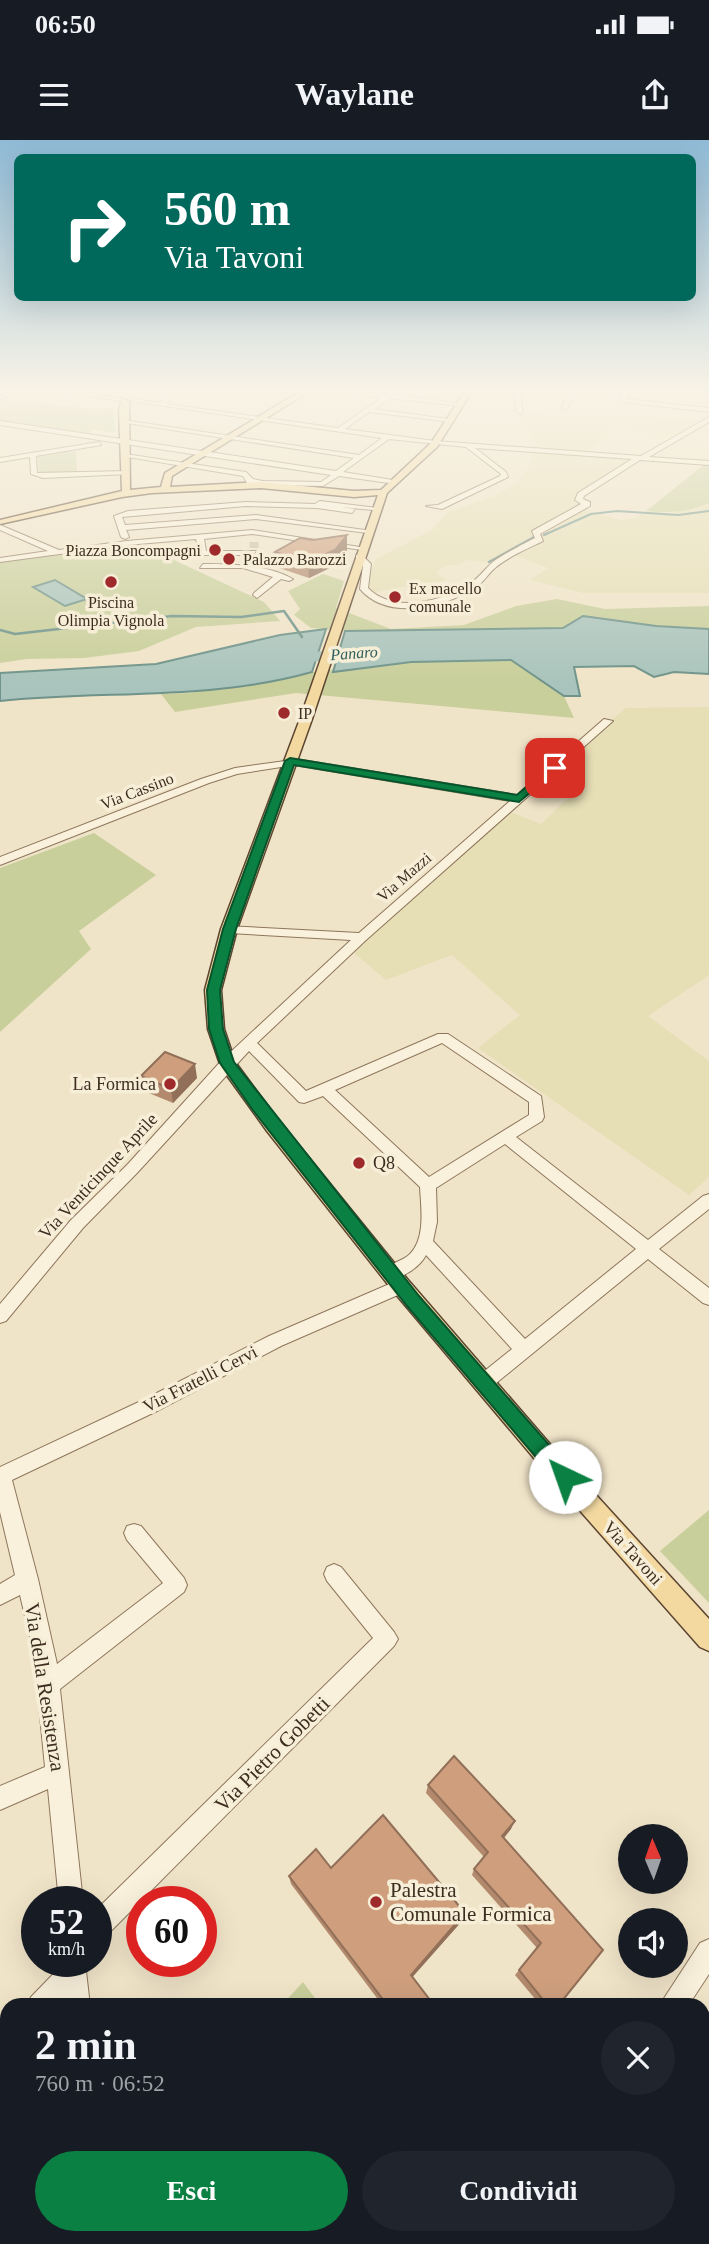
<!DOCTYPE html>
<html lang="it">
<meta charset="utf-8">
<style>
body{margin:0;font-family:"Times New Roman",serif;background:#20242c;color:#f1f3f6;height:100vh;display:flex;flex-direction:column;font-size:26px;white-space:nowrap}
*{box-sizing:border-box;margin:0}
p{font-size:23px;color:#9ea1a6}
.icon{flex:none;width:38px;height:38px;fill:none;stroke:currentColor;stroke-width:2;stroke-linecap:round;stroke-linejoin:round}
.map{position:relative;flex:1;overflow:hidden}
.side{position:absolute;left:0px;top:1858px;width:710px;height:247px;display:flex;flex-direction:column;background:#171b24;border-radius:21px 21px 0 0;box-shadow:0 7px 28px #0002}
.side>*{flex:none}
.guide{position:absolute;left:14px;top:14px;width:682px;height:147px;border-radius:10px;box-shadow:0 7px 28px #0002;background:#00695c;color:#fff;overflow:hidden}
.needle{width:46px;rotate:358deg}
.tools{position:absolute;left:618px;top:1684px;display:grid;gap:14px}
.tools a{display:grid;place-items:center;width:70px;height:70px;border-radius:50%;background:#171b24;box-shadow:0 7px 28px #0002;font-size:35px}
.speed{position:absolute;left:21px;top:1746px;display:flex;gap:14px;font-size:35px;font-weight:700;text-align:center}
.speed>*{display:grid;place-content:center;width:91px;height:91px;border-radius:50%;background:#171b24;box-shadow:0 7px 28px #0002;line-height:1}
.speed small{font-size:18px;font-weight:400}
.speed .limit{border:10px solid #d22;background:#fff;color:#111}
.pin{position:absolute;display:grid;place-items:center;width:60px;height:60px;color:#fff;margin:-30px;border-radius:14px;box-shadow:0 4px 10px #0006}
.me{position:absolute;width:77px;margin:-38px;rotate:318deg;stroke-linejoin:round;filter:drop-shadow(0 0 5px #0008)}
.turn{display:flex;align-items:center;gap:24px;height:147px;padding:0 35px;font-size:32px}
.turn .icon{width:91px;height:91px;stroke-width:2.5}
.turn b{display:block;font-size:49px;line-height:60px}
.round{display:grid;place-items:center;flex:none;width:74px;height:74px;border-radius:37px;background:#20242c}
.overview{display:flex;align-items:center;justify-content:space-between;height:119px;padding:0 35px}
h1{font-size:42px;font-weight:700;line-height:52px}
.button{display:flex;gap:14px;margin-top:auto;padding:14px 35px}
.button a{flex:1;height:80px;border-radius:42px;background:#0b8043;color:#fff;font-size:28px;font-weight:700;line-height:80px;text-align:center}
.button a+a{background:#20242c;color:#f1f3f6}
.status{display:flex;justify-content:space-between;align-items:center;height:49px;padding:0 35px;background:#171b24;direction:ltr}
.status svg{height:19px;fill:currentColor}
header{display:flex;justify-content:space-between;align-items:center;height:91px;padding:0 35px;background:#171b24;font-size:32px;font-weight:700}
.map>svg:first-child{display:block}
.farmland{fill:#e6deb5}
.green{fill:#c9cf9b}
.water{fill:#a9c4bc;stroke:#6f938a;stroke-width:2}
.lines{fill:none;stroke-linecap:round;stroke-linejoin:round}
.stream-far1{stroke:#6f938a;stroke-width:2}
.stream{stroke:#6f938a;stroke-width:2.5}
.river{fill:#a9c4bc;fill-rule:evenodd}
.minor-tunnel{stroke:#ccc0a6;stroke-width:9;stroke-dasharray:9 4.5;stroke-linecap:butt}
.minor-casing{stroke:#8d765c;stroke-width:2}
.major-casing{stroke:#5b4430;stroke-width:3}
.minor{fill:#faf1dc;fill-rule:evenodd}
.major{fill:#f3d9a0;fill-rule:evenodd}
.wall{fill:#b2896c}
.shaded-wall{fill:#916f58}
.building{fill:#cf9f7d;stroke:#916f58;stroke-width:2}
.route{fill:#0b8043;stroke:#07532c;stroke-width:2}
.poi-dot{fill:#9e2a2b;stroke:#f7eed8;stroke-width:2.5}
.labels{text-anchor:middle;dominant-baseline:central;stroke-width:7;stroke-linejoin:round;paint-order:stroke}
.far-poi-label{font-size:16px;fill:#3d2e20;stroke:#f7eed8;text-anchor:start}
.far-water-label{font-size:16px;font-style:italic;fill:#2f5d5a;stroke:#f7eed8}
.far-street-label{font-size:16px;fill:#3d2e20;stroke:#f7eed8}
.poi-label{font-size:18px;fill:#3d2e20;stroke:#f7eed8;text-anchor:end}
.street-label{font-size:18px;fill:#3d2e20;stroke:#f7eed8}
.near-street-label{font-size:21px;fill:#3d2e20;stroke:#f7eed8}
.near-poi-label{font-size:21px;fill:#3d2e20;stroke:#f7eed8;text-anchor:start}
</style>
<div class="status"><b>06:50</b><svg viewBox="0 0 49 12"><path d="M0 12V9h3v3zM5 12V6h3v6zM10 12V3h3v9zM15 12V0h3v12zM26 1h20v11H26zM47 4h2v5h-2z"/></svg></div>
<header><svg class="icon" aria-label="menu" viewBox="0 0 24 24"><path d="M4 6h16M4 12h16M4 18h16"/></svg>Waylane<svg class="icon" aria-label="share" viewBox="0 0 24 24"><path d="M12 15V3M7 8l5-5 5 5M5 13v7h14v-7"/></svg></header>
<div class="map">
<svg width="709" height="2104" viewBox="0 0 709 2104">
<rect width="100%" height="100%" fill="#f0e4c8"/>
<g class="farmland">
<polygon points="629,248 709,248 709,269 625,261"/>
<polygon points="565,267 565,274 607,277 609,274 705,283 679,298 610,287 606,298 602,303 596,302 589,314 646,318 578,360 581,366 588,370 620,380 635,378 646,371 667,373 696,370 709,363 709,453 583,453 530,440 548,428 511,414 490,423 467,420 457,425 446,425 436,433 447,440 373,452 367,442 376,419 432,390 448,372 494,356 517,343 528,328 536,301 520,277 521,273"/>
<polygon points="709,567 709,835 648,876 709,921 709,1037 689,1055 478,908 520,875 452,815 386,840 353,812 510,672 541,684 571,655 536,644 626,568"/>
</g>
<g class="green">
<polygon points="4,259 94,269 114,268 115,293 93,290 87,294 0,281 0,261"/>
<polygon points="76,311 77,333 39,334 38,317"/>
<path d="M 706,323 L 709,323 L 709,363 C 689,373 668,373 646,371 Z"/>
<polygon points="124,406 146,407 264,462 280,481 196,487 139,511 84,518 27,519 0,523 0,422"/>
<polygon points="323,434 344,441 336,468 391,489 464,485 516,466 557,459 605,469 709,466 709,489 656,486 583,476 563,488 345,491 311,488 294,475 300,469 288,451"/>
<polygon points="511,520 564,556 574,578 296,553 175,572 161,554 189,553 312,532 411,522"/>
<polygon points="94,693 156,735 79,791 91,809 0,892 0,728"/>
<polygon points="709,1370 709,1463 660,1411"/>
<polygon points="303,1842 320,1865 282,1865"/>
<polygon points="166,2098 456,2098 452,2104 168,2104"/>
</g>
<g class="water">
<polygon points="55,440 87,459 65,466 33,447"/>
<polygon points="583,476 656,486 709,489 709,534 674,532 654,537 634,526 574,527 580,556 564,556 511,520 411,522 333,532 345,491 563,488"/>
<path d="M 326,489 L 312,532 C 209,561 105,550 0,561 L 0,533 L 156,524 L 280,495 Z"/>
</g>
<g class="lines">
<polyline class="stream-far1" points="544,395 591,374 617,371 678,375 709,371"/>
<g class="stream">
<polyline points="544,395 548,393"/>
<polyline points="489,422 534,397"/>
<polyline points="0,490 15,494 172,476 241,477 284,471 302,497"/>
</g>
<polygon class="river" points="377,506 385,511 383,514 282,525 274,520 282,515"/>
<polyline class="minor-tunnel" points="254,402 254,408"/>
<defs>
<g id="minor">
<polygon points="18,248 27,248 0,260 0,256"/>
<polygon points="35,248 54,248 124,259 121,261"/>
<path d="M 173,248 L 179,248 L 166,264 L 338,288 L 381,258 L 304,248 L 386,255 L 396,248 L 403,248 L 394,255 L 464,264 L 461,266 L 390,258 L 374,269 L 455,280 L 452,282 L 369,272 L 345,289 L 435,301 L 641,316 L 709,277 L 709,282 L 649,317 L 709,321 L 709,325 L 640,320 L 584,356 L 583,359 L 590,362 L 590,366 L 540,394 L 543,401 C 527,409 509,416 495,428 C 488,434 484,442 476,447 C 445,468 387,481 360,449 L 363,425 L 356,419 L 356,415 L 362,415 L 371,424 L 368,448 C 394,474 441,462 469,444 C 480,438 486,426 497,419 C 509,411 522,405 535,398 L 532,391 L 581,364 L 575,360 L 578,353 L 632,319 L 475,308 L 506,332 L 508,337 L 442,369 L 426,366 L 438,365 L 500,336 L 501,334 L 466,307 L 389,299 L 343,332 L 393,340 L 396,344 L 339,336 L 323,346 L 258,345 L 247,343 L 243,336 L 122,316 L 125,314 L 246,332 L 253,339 L 263,341 L 321,342 L 331,335 L 0,285 L 0,281 L 336,331 L 354,318 L 120,282 L 123,280 L 359,315 L 382,298 L 131,261 L 134,259 L 161,263 Z"/>
<polygon points="517,248 523,248 520,256 523,272 520,274 517,272 514,256"/>
<polygon points="569,248 623,251 624,248 630,248 627,259 709,268 709,272 623,262 620,260 622,255 574,252 568,268 565,270 562,268"/>
<polygon points="99,302 101,305 36,316 37,333 127,331 129,334 43,338 31,334 30,317 0,322 0,318"/>
<polygon points="320,361 377,368 373,370 341,367 355,369 352,373 317,368 246,366 122,377 125,385 256,375 372,391 368,393 256,379 126,390 129,397 125,399 121,397 114,376 128,371 246,362 315,364"/>
<polygon points="0,385 59,410 127,401 252,390 366,408 362,410 252,394 204,399 206,411 256,411 253,415 200,415 196,399 127,405 0,422 0,418 48,411 0,390"/>
<path d="M 203,424 C 233,424 268,425 293,439 L 289,441 L 281,439 L 257,458 L 253,455 L 254,453 L 273,437 L 243,428 L 200,428 Z"/>
<path d="M 604,579 L 613,581 L 366,800 L 257,903 L 306,951 L 438,894 L 448,894 L 541,956 L 544,977 L 542,981 L 516,997 L 648,1100 L 703,1056 L 709,1054 L 709,1069 L 659,1109 L 709,1148 L 709,1165 L 703,1163 L 648,1119 L 489,1249 L 483,1251 L 477,1249 L 474,1243 L 477,1237 L 512,1209 L 426,1115 C 420,1127 399,1142 385,1138 L 383,1133 C 389,1122 402,1122 410,1114 C 426,1098 421,1067 420,1047 L 323,956 L 304,963 L 299,962 L 249,911 L 137,1033 L 83,1088 L 6,1181 L 0,1183 L 0,1164 L 71,1080 L 127,1025 L 222,920 L 351,800 L 229,793 L 225,792 L 225,786 L 359,793 L 510,661 L 294,625 L 237,634 L 209,643 L 0,725 L 0,717 L 201,639 L 235,628 L 285,621 L 290,618 L 517,655 ZM 442,903 L 529,962 L 529,975 L 429,1037 L 335,950 ZM 505,1004 L 636,1109 L 525,1199 L 433,1101 L 437,1082 L 436,1048 Z"/>
<polygon points="401,1139 407,1141 409,1146 407,1151 281,1206 155,1272 12,1340 38,1439 57,1524 163,1443 127,1400 124,1393 127,1386 134,1384 141,1386 184,1438 187,1445 184,1452 60,1549 83,1762 59,1762 48,1649 0,1670 0,1646 45,1627 34,1514 20,1455 0,1465 0,1444 15,1435 0,1372 0,1327 143,1260 269,1196"/>
<polygon points="334,1424 341,1427 394,1492 398,1499 394,1506 105,1797 96,1800 96,1770 373,1498 327,1441 324,1434 327,1427"/>
<polygon points="709,1799 709,1834 688,1866 659,1866 700,1803"/>
<polygon points="61,1822 85,1822 90,1866 64,1866 64,1860 58,1866 27,1866 31,1857 61,1826"/>
<polygon points="7,1885 7,1915 0,1918 0,1888"/>
<polygon points="117,2098 145,2098 147,2104 119,2104"/>
<polygon points="456,2098 486,2098 484,2104 454,2104"/>
<polygon points="605,2098 636,2098 638,2104 607,2104"/>
</g>
<polygon id="major" points="306,248 315,248 172,336 170,347 261,342 354,351 381,350 431,303 467,248 474,248 437,307 387,353 312,579 237,789 221,850 224,889 235,922 279,981 408,1140 555,1310 709,1479 709,1511 700,1507 539,1324 394,1152 267,991 221,927 208,889 205,850 221,789 300,579 378,355 354,357 261,348 152,353 122,357 0,384 0,380 122,351 119,269 122,259 129,261 130,350 161,347 165,333"/>
</defs>
<use href="#minor" class="minor-casing"/>
<use href="#major" class="major-casing"/>
<use href="#minor" class="minor"/>
<use href="#major" class="major"/>
</g>
<g class="wall">
<polygon points="347,410 336,425 309,438 276,427 275,412"/>
<polygon points="141,936 197,938 173,963 144,951"/>
<polygon points="428,1645 511,1689 504,1698 603,1810 558,1866 541,1866 515,1835 537,1808 472,1735 474,1729 484,1717 426,1653"/>
<polygon points="331,1728 465,1773 462,1781 412,1837 430,1860 427,1866 383,1866 291,1744 289,1736"/>
</g>
<g class="shaded-wall">
<polygon points="347,395 347,410 336,425 309,438 308,422"/>
<polygon points="195,924 197,938 173,963 171,949"/>
<polygon points="515,1681 511,1689 499,1703 502,1696"/>
<polygon points="465,1773 462,1781 409,1841 411,1835"/>
</g>
<g class="building">
<polygon points="347,395 335,410 308,422 275,412 300,398 313,400"/>
<polygon points="165,912 195,924 171,949 141,936"/>
<polygon points="454,1616 515,1681 502,1696 603,1810 558,1866 548,1866 519,1830 541,1803 474,1729 488,1712 428,1645"/>
<polygon points="383,1675 465,1773 411,1835 430,1860 425,1866 388,1866 289,1736 316,1709 331,1728"/>
</g>
<linearGradient id="sky" x2="0" y2="1"><stop stop-color="#8fbad6"/><stop offset="0.46" stop-color="#f8f3e6"/><stop offset="1" stop-color="#f8f3e6" stop-opacity="0"/></linearGradient>
<rect width="709" height="543" fill="url(#sky)"/>
<polygon class="route" points="290,618 517,655 551,625 560,628 519,662 294,625 236,789 220,850 223,889 234,922 419,1156 571,1330 574,1337 571,1343 565,1346 558,1343 407,1166 252,969 220,923 209,889 207,850 223,789 285,621"/>
<g class="poi-dot">
<circle cx="215" cy="410" r="7"/>
<circle cx="229" cy="419" r="7"/>
<circle cx="111" cy="442" r="7"/>
<circle cx="395" cy="457" r="7"/>
<circle cx="284" cy="573" r="7"/>
<circle cx="170" cy="944" r="7"/>
<circle cx="359" cy="1023" r="7"/>
<circle cx="376" cy="1762" r="7"/>
</g>
<g class="labels">
<g class="far-poi-label">
<text x="201" y="410" text-anchor="end">Piazza Boncompagni</text>
<text x="243" y="419">Palazzo Barozzi</text>
<text x="409" y="448">Ex macello<tspan x="409" dy="18">comunale</tspan></text>
<text x="111" y="462" text-anchor="middle">Piscina<tspan x="111" dy="18">Olimpia Vignola</tspan></text>
<text x="298" y="573">IP</text>
</g>
<g class="far-water-label">
<text transform="translate(354 513) rotate(-4)">Panaro</text>
</g>
<g class="far-street-label">
<text transform="translate(137 651) rotate(-21)">Via Cassino</text>
<text transform="translate(404 737) rotate(-41)">Via Mazzi</text>
</g>
<g class="poi-label">
<text x="156" y="944">La Formica</text>
<text x="373" y="1023" text-anchor="start">Q8</text>
</g>
<g class="street-label">
<text transform="translate(98 1036) rotate(-47)">Via Venticinque Aprile</text>
<text transform="translate(200 1239) rotate(-27)">Via Fratelli Cervi</text>
<text transform="translate(633 1413) rotate(48)">Via Tavoni</text>
</g>
<g class="near-street-label">
<text transform="translate(45 1547) rotate(81)">Via della Resistenza</text>
<text transform="translate(272 1614) rotate(-45)">Via Pietro Gobetti</text>
</g>
<g class="near-poi-label">
<text x="390" y="1750">Palestra<tspan x="390" dy="24">Comunale Formica</tspan></text>
</g>
</g>
</svg>
<div class="tools">
<a><svg class="needle" viewBox="-14 -14 28 28"><path d="M0-13l5 13h-10z" fill="#e53935"/><path d="M0 13l5-13h-10z" fill="#9ea1a6"/></svg></a>
<a><svg class="icon" aria-label="sound" viewBox="0 0 24 24"><path d="M4 9h4l5-4v14l-5-4H4zM17 9q2 3 0 6"/></svg></a>
</div>
<div class="speed"><div>52<small>km/h</small></div><div class="limit">60</div></div>
<div class="pin" style="left:555px;top:628px;background:#d93025"><svg class="icon" aria-label="arrive" viewBox="0 0 24 24"><path d="M6 21V4h12l-3 4 3 4H6"/></svg></div>
<svg class="me" style="left:565px;top:1337px" viewBox="-20 -20 40 40"><circle r="19" fill="#fff"/><path d="M0-13L10 11 0 6-10 11z" fill="#0b8043"/></svg>
<div class="guide">
<div class="turn"><svg class="icon" aria-label="right" viewBox="0 0 24 24"><path d="M7 20v-9h11M14 6l5 5-5 5"/></svg><div><b>560 m</b>Via Tavoni</div></div>
</div>
<section class="side">
<div class="overview"><div><h1>2 min</h1><p>760 m · 06:52</p></div><a class="round"><svg class="icon" aria-label="close" viewBox="0 0 24 24"><path d="M6 6l12 12M18 6L6 18"/></svg></a></div>
<div class="button"><a>Esci</a><a>Condividi</a></div>
</section>
</div>
